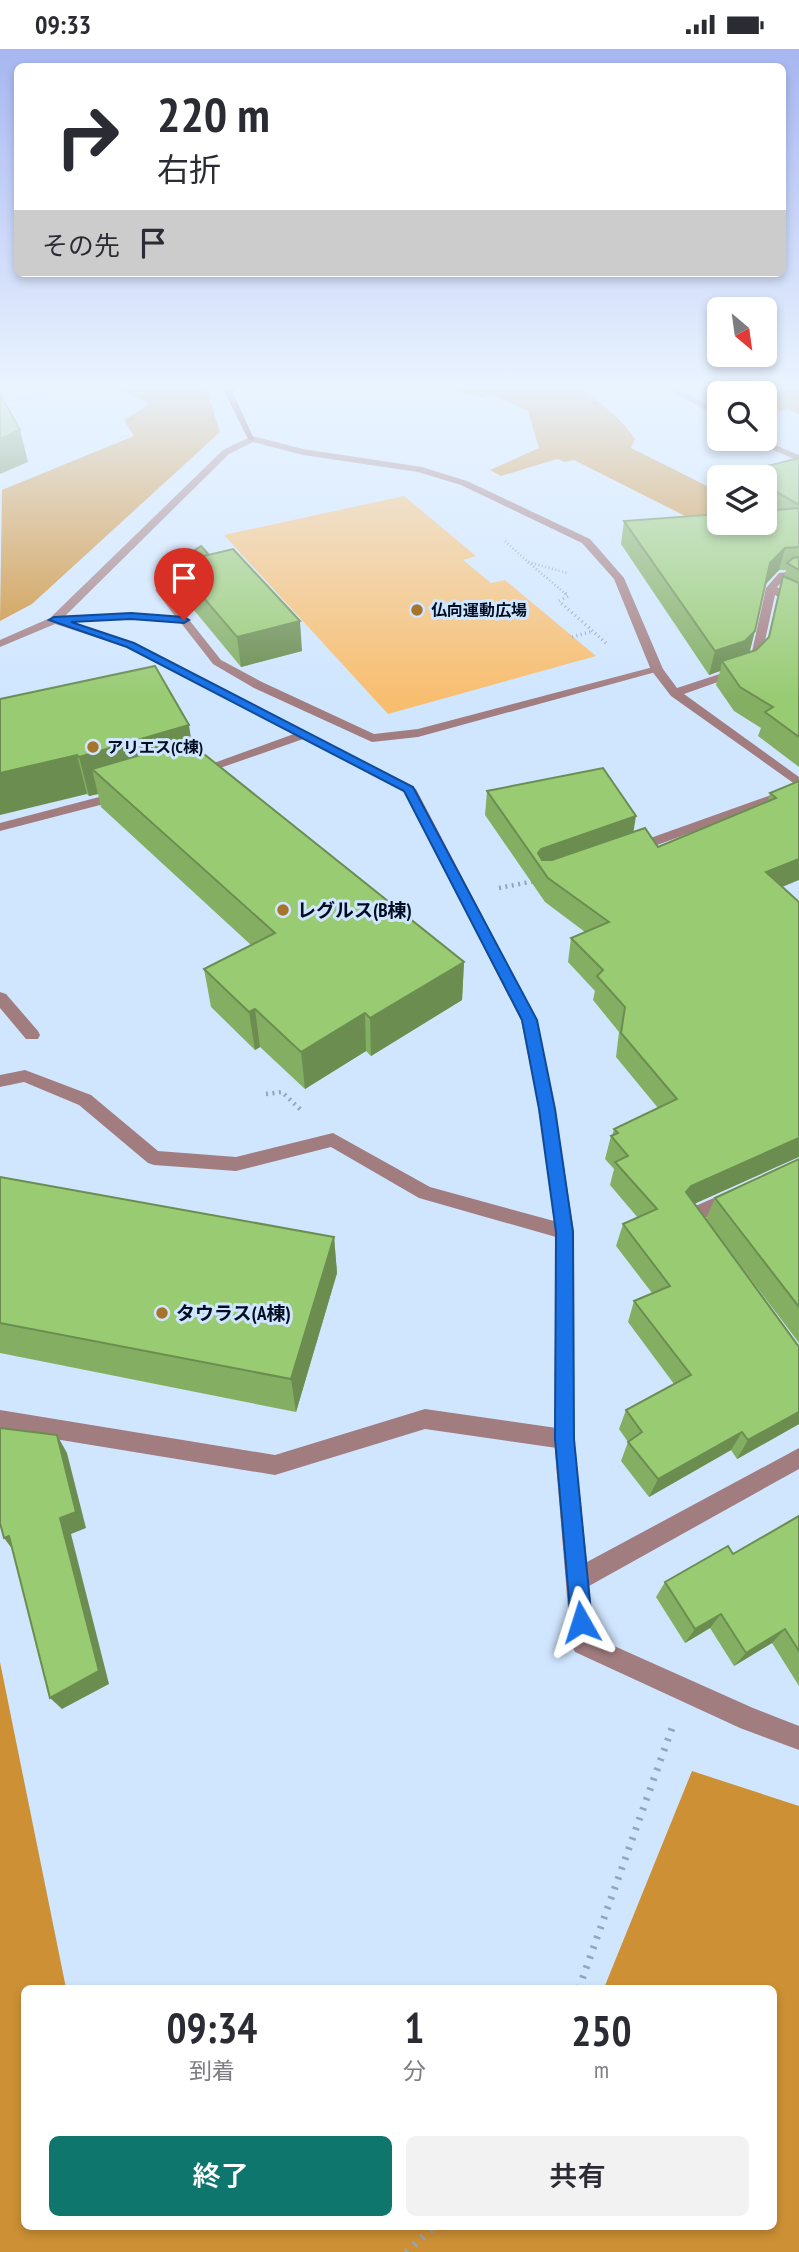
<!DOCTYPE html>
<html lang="ja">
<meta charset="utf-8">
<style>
body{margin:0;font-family:"PT Sans Narrow","Noto Sans JP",sans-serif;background:#f2f2f3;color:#2b2b33;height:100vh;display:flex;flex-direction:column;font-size:26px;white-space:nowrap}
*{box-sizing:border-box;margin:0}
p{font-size:23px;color:#7c7c81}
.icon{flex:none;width:38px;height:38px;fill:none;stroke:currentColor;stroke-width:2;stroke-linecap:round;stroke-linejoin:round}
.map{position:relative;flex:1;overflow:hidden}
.sheet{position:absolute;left:21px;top:1936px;width:756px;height:245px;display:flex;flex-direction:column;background:#fff;border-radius:10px;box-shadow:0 4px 10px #0003}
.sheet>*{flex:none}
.top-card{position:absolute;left:14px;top:14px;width:772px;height:214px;border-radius:10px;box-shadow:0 4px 10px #0003;background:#fff;color:#2b2b33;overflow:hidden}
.needle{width:46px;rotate:151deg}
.fabs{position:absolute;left:707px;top:248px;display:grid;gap:14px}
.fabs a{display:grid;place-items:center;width:70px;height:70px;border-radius:10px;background:#fff;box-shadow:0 4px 10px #0003;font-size:35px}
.pin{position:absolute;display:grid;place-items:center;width:60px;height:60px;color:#fff;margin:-72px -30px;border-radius:50% 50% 50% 0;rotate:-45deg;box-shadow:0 0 7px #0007}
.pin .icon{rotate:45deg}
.me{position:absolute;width:77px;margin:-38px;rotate:354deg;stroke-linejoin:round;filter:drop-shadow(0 0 5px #0008)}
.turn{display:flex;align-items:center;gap:24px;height:147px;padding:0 28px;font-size:32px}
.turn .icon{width:91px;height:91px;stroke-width:2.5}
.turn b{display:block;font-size:49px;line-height:60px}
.then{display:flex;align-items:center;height:66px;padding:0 28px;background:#0003;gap:14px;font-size:26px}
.eta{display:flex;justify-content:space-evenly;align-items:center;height:119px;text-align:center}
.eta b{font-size:42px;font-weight:600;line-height:49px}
.primary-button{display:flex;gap:14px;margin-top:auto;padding:14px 28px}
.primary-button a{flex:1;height:80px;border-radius:10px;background:#0f766e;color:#fff;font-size:28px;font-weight:600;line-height:80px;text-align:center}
.primary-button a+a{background:#f2f2f3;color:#2b2b33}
.status{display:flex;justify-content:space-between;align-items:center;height:49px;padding:0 35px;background:#fff;direction:ltr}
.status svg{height:19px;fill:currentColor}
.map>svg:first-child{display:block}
.green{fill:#f8be70}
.forest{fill:#ce9035}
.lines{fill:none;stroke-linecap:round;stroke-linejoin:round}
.path-far3{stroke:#91a5bd;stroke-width:2.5;stroke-dasharray:1 2.5;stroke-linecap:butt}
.path-far2{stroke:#91a5bd;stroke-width:3.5;stroke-dasharray:1 3.5;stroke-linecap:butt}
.path-far1{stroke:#91a5bd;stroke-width:4.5;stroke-dasharray:2 4.5;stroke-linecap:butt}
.path{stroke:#91a5bd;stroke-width:7;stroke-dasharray:2.5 8;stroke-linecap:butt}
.lane{fill:#a27d80;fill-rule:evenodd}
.street{fill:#a27d80;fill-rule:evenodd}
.secondary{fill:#804c52;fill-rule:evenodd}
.wall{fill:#84af63;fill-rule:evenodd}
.shaded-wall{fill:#6b8e50}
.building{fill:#99cb73;stroke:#6b8e50;stroke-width:2}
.route{fill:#1a73e8;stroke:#114b97;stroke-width:2}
.poi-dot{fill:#a6742a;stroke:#d0e6ff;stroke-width:2.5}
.labels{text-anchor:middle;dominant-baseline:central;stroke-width:6;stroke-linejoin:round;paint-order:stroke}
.far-poi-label{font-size:16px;font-weight:bold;fill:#000d23;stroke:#d0e6ff;text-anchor:start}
.poi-label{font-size:19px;font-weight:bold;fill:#000d23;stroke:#d0e6ff;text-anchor:start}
</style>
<div class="status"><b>09:33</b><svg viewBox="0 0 49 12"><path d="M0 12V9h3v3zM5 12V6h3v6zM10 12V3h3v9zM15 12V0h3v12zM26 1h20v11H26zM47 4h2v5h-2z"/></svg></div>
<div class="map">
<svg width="799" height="2203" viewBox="0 0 799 2203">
<rect width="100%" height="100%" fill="#d0e6ff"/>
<polygon class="green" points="404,447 476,507 463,511 491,534 505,531 596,607 388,665 224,486"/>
<g class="forest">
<polygon points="117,339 206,339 220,383 32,555 0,572 2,441 134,387 124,371 149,355"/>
<path d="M 451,339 L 598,339 L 584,343 C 603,356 622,370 635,390 L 631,399 L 719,443 L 719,474 L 765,474 L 777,478 L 709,479 L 574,411 L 565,413 L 557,410 L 501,427 L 490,421 L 539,399 L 528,362 L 491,345 L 480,349 Z"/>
<polygon points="747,339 799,339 799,365 789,360 765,365 765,345"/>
<polygon points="0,1613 66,1939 24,1939 24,2177 774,2177 774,1939 604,1939 692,1722 799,1757 799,2203 0,2203"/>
</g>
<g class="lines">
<g class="path-far3">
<polyline points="28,339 30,348"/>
<polyline points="0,353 16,352 61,339"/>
<polyline points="505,492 528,513 567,524"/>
<polyline points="528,513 567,546"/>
</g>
<g class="path-far2">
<polyline points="565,544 568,547 559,552 606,594"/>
<polyline points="572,588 593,582"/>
</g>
<g class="path-far1">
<polyline points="499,839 535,832"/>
<polyline points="266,1045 282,1043 302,1062"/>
</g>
<g class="path">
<polyline points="579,1939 672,1679"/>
<polyline points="406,2203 435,2177"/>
</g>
<g class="lane">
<polygon points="666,339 677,339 716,360 719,381 712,377 709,363"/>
<polygon points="747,390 760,390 799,406 799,412"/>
<polygon points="202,528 207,531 206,533 167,543 221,611 262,633 374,685 418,680 657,617 663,621 418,688 372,693 254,639 213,615 181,574 131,570 54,574 48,571 54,568 131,564 175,567 155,541"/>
<polygon points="302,682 308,686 306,689 200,726 190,726 189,723"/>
<polygon points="799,736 799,744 638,803 628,803 626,800 628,797"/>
<polygon points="122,742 127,743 127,749 0,782 0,774"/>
<polygon points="0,943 6,945 38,982 40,986 38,990 26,990 0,959"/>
<polygon points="425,1360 564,1380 571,1383 574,1390 571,1397 564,1400 425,1380 275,1426 0,1381 0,1361 275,1406"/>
</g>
<g class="street">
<polygon points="252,387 303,400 422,418 467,432 590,490 624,529 663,620 677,639 741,618 751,607 766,539 779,524 799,522 799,528 786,529 777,538 799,551 799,559 775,546 761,610 749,622 684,645 799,728 799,738 671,647 651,621 614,530 582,494 461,436 418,423 303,406 253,393 229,405 62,570 134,594 416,740 537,971 555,1060 574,1183 574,1390 587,1513 799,1399 799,1420 589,1537 594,1588 753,1659 799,1677 799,1701 740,1679 575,1603 571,1595 554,1390 556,1188 419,1149 331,1098 236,1122 154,1116 148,1114 79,1056 24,1033 0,1038 0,1026 25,1021 91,1046 158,1102 236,1108 333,1084 430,1138 554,1172 539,1060 521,971 404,742 126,598 55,575 0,598 0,591 50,569 223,401"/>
<path d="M 732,1141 L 738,1143 L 741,1148 L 738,1153 L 703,1170 L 706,1176 L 704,1181 C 691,1186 686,1177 681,1167 L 684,1162 Z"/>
</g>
<polygon class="secondary" points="228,339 236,339 233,344 255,392 248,390 225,344"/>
</g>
<g class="wall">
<path d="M 799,409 L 799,718 L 758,687 L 761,679 L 734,662 L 716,636 L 720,622 L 709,626 L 621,495 L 624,472 L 766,462 L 765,461 L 765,429 L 742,429 L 743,423 ZM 779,521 L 786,521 L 784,527 L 783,527 L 777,550 L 768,589 L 756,601 L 749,603 L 765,536 Z"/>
<polygon points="174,514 302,602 241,618 179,543"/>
<polygon points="0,650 191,691 204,705 464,913 462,951 371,1007 366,1002 305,1040 260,998 255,1001 211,958 204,920 251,896 101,758 98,745 89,747 87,745"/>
<polygon points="799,732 782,838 695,1154 706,1170 715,1149 799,1110 799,1294 725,1196 799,1375 737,1410 731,1401 649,1448 621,1412 628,1393 619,1380 626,1361 674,1335 628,1273 634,1252 652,1244 616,1197 623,1175 638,1169 610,1136 614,1120 605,1110 611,1087 612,1087 614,1080 658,1059 616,1008 619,983 593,951 595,942 568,913 571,889 585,883 545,853 485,766 487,742 633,783 658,798 768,752 770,744"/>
<polygon points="0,1128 334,1188 337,1224 296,1363 0,1304"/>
<polygon points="799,1467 799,1637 772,1594 734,1617 710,1579 685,1594 656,1548 665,1533 733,1505"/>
</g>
<g class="shaded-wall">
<polygon points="20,381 28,413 0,425 0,390"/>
<polygon points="785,499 779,521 764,537 770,514"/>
<polygon points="300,572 302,602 241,618 237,588"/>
<polygon points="755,582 749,606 722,612 720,622 709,626 715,602"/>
<polygon points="189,676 195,716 92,720 98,745 89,747 79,708"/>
<polygon points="77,706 87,745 0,766 0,724"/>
<polygon points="636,767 632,792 544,823 538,804 541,800"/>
<polygon points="799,810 799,831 758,848 766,823"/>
<polygon points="464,913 462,951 371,1007 370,969"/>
<polygon points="255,960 260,998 255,1001 249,963"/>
<polygon points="365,964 366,1002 305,1040 301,1003"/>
<polygon points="799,1089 799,1108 683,1160 686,1143 691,1137"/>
<polygon points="334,1188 337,1224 296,1363 291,1330"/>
<polygon points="799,1363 799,1375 737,1410 748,1391"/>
<polygon points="742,1383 731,1401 649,1448 658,1430"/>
<polygon points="57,1386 67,1404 86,1479 71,1485 109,1635 62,1660 50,1649 60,1469"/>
<polygon points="9,1487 16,1505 4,1489"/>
<polygon points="721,1565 710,1579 685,1594 695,1580"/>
<polygon points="785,1580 772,1594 734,1617 746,1604"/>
</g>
<g class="building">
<polygon points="0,345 20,381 0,390"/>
<polygon points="799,409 799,456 765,436 765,429 753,429 743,423"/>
<polygon points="799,459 799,498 785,499 770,514 755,582 745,592 715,602 624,472 719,465 719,474 765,474 765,462"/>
<polygon points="201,497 209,506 177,513"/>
<polygon points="233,500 300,572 237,588 174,514"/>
<polygon points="799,508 799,521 787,514 793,509"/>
<polygon points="783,527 799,534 799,688 765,663 773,658 740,638 722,612 756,601 769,588"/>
<polygon points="155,617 189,676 79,708 77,706 0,724 0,650"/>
<polygon points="196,690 204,705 464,913 370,969 365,964 301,1003 255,960 249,963 204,920 275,884 92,720"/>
<polygon points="603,719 636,767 541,800 538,804 542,811 552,811 645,779 658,798 776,749 770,744 799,732 799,810 766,823 799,853 799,1089 691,1137 686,1143 799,1298 799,1363 748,1391 742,1383 658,1430 628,1393 642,1383 626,1361 691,1326 634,1252 670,1237 623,1175 657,1160 615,1113 628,1107 611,1087 618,1084 614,1080 677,1050 621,984 625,958 597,927 603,921 571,889 609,873 548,829 487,742"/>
<polygon points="799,1110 799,1258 715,1149"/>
<polygon points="0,1128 334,1188 291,1330 0,1274"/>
<polygon points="0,1379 57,1386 76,1463 60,1469 99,1622 50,1649 9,1487 4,1489 0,1474"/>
<polygon points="799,1467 799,1602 785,1580 746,1604 721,1565 695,1580 665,1533 728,1497 733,1505"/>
</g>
<linearGradient id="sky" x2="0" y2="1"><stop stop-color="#a6b6f0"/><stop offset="0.52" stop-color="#eaf4ff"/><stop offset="1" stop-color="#eaf4ff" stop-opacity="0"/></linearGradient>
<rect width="799" height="648" fill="url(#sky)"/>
<polygon class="route" points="131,564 184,568 189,571 184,574 131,570 71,573 134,594 413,738 537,971 555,1060 573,1183 574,1390 592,1573 589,1581 581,1584 574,1581 571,1573 555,1390 556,1183 539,1060 522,971 404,742 127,598 49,571 54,568"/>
<g class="poi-dot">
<circle cx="417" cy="561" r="7"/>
<circle cx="93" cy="698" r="7"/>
<circle cx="283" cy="861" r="7"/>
<circle cx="162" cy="1264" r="7"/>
</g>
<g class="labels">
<g class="far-poi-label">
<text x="431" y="561">仏向運動広場</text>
<text x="107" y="698">アリエス(C棟)</text>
</g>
<g class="poi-label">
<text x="297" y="861">レグルス(B棟)</text>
<text x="176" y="1264">タウラス(A棟)</text>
</g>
</g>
</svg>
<div class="fabs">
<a><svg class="needle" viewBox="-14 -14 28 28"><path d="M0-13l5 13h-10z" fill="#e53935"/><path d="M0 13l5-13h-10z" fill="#7c7c81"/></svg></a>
<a><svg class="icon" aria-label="search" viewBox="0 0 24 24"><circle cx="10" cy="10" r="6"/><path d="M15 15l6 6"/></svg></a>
<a><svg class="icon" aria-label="layers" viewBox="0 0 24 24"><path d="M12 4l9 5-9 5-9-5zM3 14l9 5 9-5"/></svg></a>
</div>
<div class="pin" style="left:184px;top:571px;background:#d93025"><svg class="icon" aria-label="arrive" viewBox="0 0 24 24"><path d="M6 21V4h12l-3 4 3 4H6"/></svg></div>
<svg class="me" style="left:581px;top:1573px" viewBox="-20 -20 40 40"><path d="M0-17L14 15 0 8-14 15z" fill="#1a73e8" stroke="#fff" stroke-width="4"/></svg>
<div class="top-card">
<div class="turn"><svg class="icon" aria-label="right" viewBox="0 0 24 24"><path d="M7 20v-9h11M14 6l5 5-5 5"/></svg><div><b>220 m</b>右折</div></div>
<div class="then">その先<svg class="icon" aria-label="arrive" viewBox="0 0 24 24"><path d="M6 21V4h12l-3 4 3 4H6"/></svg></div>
</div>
<section class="sheet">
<div class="eta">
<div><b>09:34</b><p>到着</p></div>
<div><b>1</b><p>分</p></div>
<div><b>250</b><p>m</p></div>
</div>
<div class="primary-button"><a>終了</a><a>共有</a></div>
</section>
</div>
